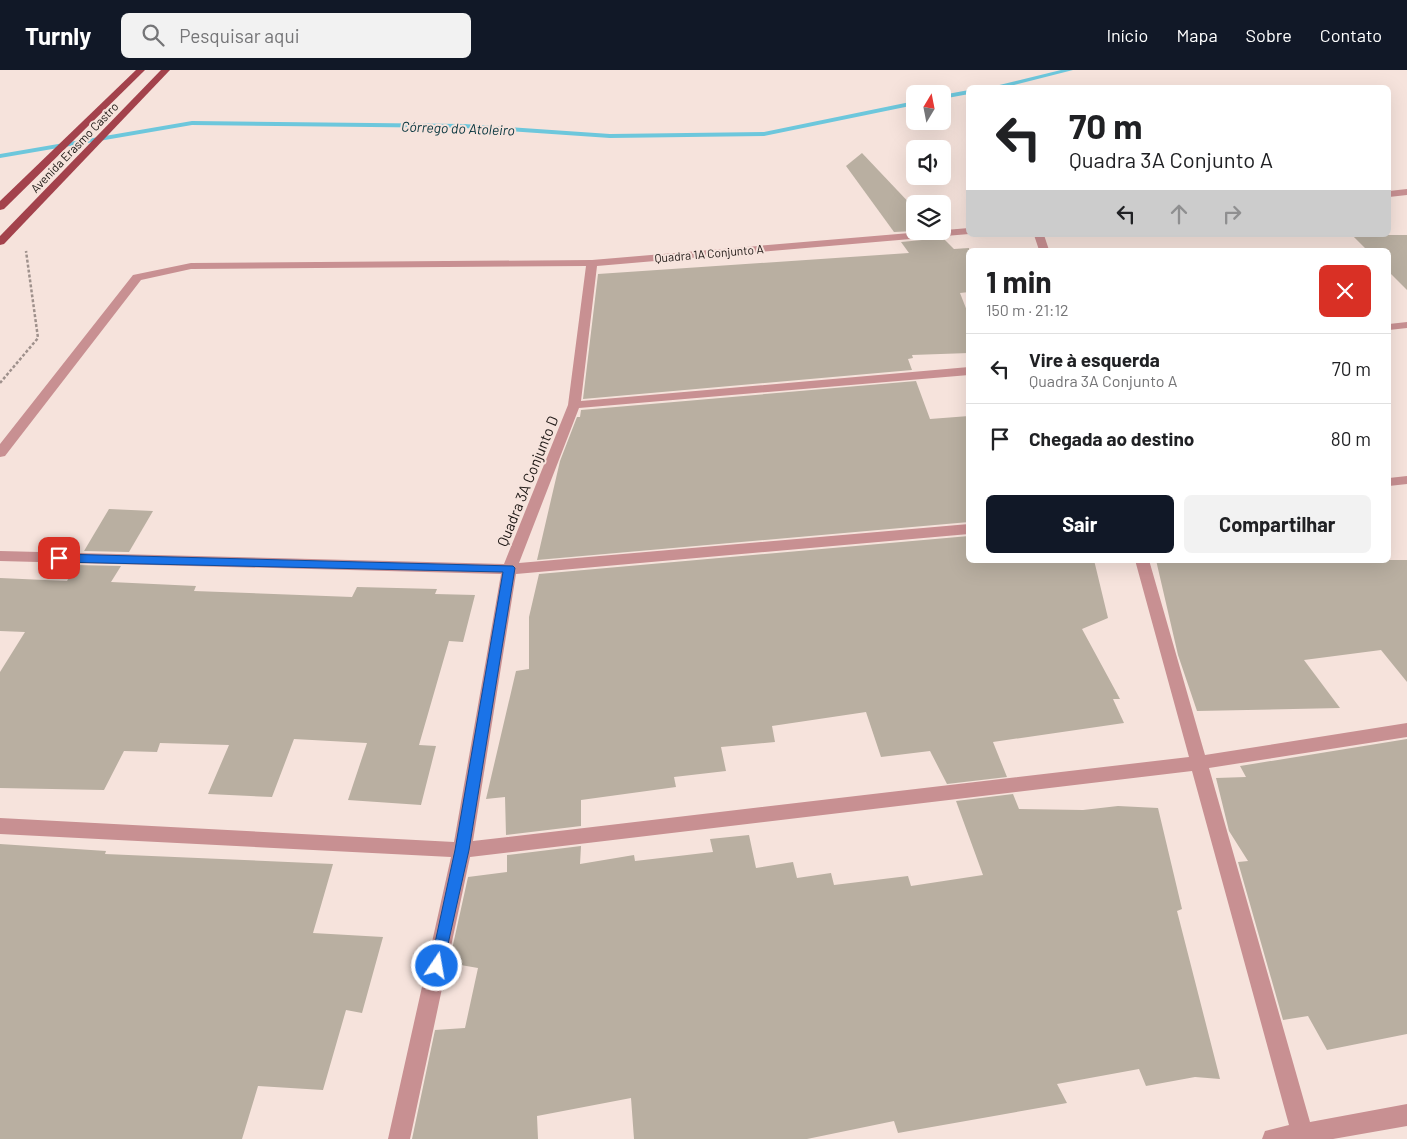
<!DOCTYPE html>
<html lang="pt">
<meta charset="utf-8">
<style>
body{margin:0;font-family:Barlow,sans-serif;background:#f2f2f2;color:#202124;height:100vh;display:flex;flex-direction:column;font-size:19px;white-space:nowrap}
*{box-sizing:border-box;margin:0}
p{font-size:16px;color:#757577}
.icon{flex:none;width:28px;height:28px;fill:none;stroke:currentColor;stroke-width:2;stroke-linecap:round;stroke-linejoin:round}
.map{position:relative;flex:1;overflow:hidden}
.drawer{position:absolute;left:966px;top:178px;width:425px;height:315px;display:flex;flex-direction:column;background:#fff;border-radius:8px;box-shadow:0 5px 20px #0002}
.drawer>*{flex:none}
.top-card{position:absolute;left:966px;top:15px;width:425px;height:152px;border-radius:8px;box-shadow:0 5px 20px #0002;background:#fff;color:#202124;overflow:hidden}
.needle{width:32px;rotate:10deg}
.controls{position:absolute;left:906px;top:15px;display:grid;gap:10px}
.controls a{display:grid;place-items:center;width:45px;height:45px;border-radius:8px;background:#fff;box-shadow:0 5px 20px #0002;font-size:25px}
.pin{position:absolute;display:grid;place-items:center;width:42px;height:42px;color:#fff;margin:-21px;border-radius:10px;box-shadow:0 2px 8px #0006}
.me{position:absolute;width:55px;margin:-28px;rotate:12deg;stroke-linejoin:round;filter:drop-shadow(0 0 4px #0008)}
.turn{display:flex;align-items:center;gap:18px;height:105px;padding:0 20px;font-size:22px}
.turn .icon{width:65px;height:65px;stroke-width:2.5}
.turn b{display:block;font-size:35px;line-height:42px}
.lanes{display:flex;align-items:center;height:48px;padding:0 20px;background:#0003;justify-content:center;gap:25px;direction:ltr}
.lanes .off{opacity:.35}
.round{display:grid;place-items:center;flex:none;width:52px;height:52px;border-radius:8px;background:#f2f2f2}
.headline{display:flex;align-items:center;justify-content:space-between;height:85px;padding:0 20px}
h1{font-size:30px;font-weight:700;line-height:38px}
.cta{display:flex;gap:10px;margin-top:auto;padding:10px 20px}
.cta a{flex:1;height:58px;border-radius:8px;background:#111827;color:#fff;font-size:20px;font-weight:700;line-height:58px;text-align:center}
.cta a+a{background:#f2f2f2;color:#202124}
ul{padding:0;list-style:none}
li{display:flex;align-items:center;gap:15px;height:70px;padding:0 20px;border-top:1px solid #e0e0e0}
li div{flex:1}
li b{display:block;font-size:19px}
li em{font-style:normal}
header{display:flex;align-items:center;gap:30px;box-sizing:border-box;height:70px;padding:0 25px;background:#111827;color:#fff}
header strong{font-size:24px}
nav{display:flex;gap:28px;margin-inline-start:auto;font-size:18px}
.search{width:350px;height:45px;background:#f2f2f2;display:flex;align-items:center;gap:12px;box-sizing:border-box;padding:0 18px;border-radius:8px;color:#757577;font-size:19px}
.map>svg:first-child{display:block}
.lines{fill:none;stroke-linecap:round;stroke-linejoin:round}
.stream{fill:#6dc7dc;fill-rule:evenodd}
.building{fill:#b9afa1}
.path{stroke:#9f918c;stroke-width:2.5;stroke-dasharray:3 2;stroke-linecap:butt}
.minor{fill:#c89092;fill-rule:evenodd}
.major{fill:#a3424c;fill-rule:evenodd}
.route{fill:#1a73e8;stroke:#114b97}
.labels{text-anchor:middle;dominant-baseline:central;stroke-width:4;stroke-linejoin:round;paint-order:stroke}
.far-street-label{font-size:12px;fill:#1d1714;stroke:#f6e3dc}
.far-water-label{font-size:14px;font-style:italic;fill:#05333c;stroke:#f6e3dc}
.street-label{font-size:15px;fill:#1d1714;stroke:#f6e3dc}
</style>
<header>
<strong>Turnly</strong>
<div class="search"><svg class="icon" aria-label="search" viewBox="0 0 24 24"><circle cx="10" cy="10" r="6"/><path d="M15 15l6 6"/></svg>Pesquisar aqui</div>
<nav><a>Início</a><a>Mapa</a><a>Sobre</a><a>Contato</a></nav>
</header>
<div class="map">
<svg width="1407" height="1069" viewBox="0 0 1407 1069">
<rect width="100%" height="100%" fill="#f6e3dc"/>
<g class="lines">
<g class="stream">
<polygon points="1061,0 1073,0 1002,18 987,18"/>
<polygon points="969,20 969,24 942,29 942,25"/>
<polygon points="915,31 915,35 764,66 610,68 464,58 192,55 0,88 0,84 192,51 464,54 610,64 764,62"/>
</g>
</g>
<g class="building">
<polygon points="862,83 915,139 915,161 894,162 846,96"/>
<polygon points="1352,165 1407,165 1407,220 1389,202 1389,180 1367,180"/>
<polygon points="943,168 954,179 969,178 969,222 960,223 969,246 969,283 912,285 913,288 908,289 912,300 583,329 598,204 909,183 901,172"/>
<polygon points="916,311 930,349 969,346 969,452 537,490 560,391 577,347 580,347 581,340"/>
<polygon points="109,439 153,441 129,482 84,481"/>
<polygon points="969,466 969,490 1094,490 1108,548 1082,559 1120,629 1113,629 1124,653 993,672 1007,707 947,714 930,681 881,687 866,642 772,656 775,672 721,677 726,701 674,707 676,717 581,730 581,756 506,765 505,727 486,729 516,601 529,599 529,547 539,504"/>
<polygon points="1156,490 1407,490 1407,612 1381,580 1304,590 1340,638 1197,641 1178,585"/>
<polygon points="76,495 121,496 111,512 196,516 194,521 352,527 357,517 437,519 435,524 475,525 463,572 449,571 419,675 436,676 421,735 348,730 367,673 294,669 272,727 208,724 229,675 160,673 157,682 124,681 104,720 0,718 0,602 25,562 0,561 0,508 67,511"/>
<polygon points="1407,669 1407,964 1327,980 1308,946 1283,950 1238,792 1248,791 1229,761 1216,708 1246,707 1240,696"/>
<polygon points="1013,724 1019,739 1083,740 1118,736 1158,738 1182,839 1177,841 1220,1009 1195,1007 1146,1016 1139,999 1057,1014 1067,1033 898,1063 894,1051 807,1069 634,1069 631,1028 537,1046 538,1069 412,1069 435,960 465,958 478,898 449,893 468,807 507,802 507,785 581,776 580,794 634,785 635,791 713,782 710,769 749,765 756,798 793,792 797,808 831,803 834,815 908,806 911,816 983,805 956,731"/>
<polygon points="0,774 106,781 105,784 333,794 313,863 383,867 362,943 346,940 323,1020 258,1016 242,1069 0,1069"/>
</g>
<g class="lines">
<polyline class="path" points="0,313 38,268 26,181"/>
<g class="minor">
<polygon points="1407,119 1407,125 1389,127 1389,121"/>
<polygon points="969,158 969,164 597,196 581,331 969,297 969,305 579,338 519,493 969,454 969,464 516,504 473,771 1189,687 1135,490 1149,490 1205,685 1407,653 1407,667 1209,698 1310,1052 1407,1034 1407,1056 1333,1069 1262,1069 1265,1061 1289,1055 1192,701 470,787 410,1069 388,1069 451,787 0,764 0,748 454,772 501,504 0,491 0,481 504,494 568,335 586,196 191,199 141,210 5,386 0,387 0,374 133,205 191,193 592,190"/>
<polygon points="1034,165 1044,165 1049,180 1039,180"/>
<polygon points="1407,252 1407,258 1389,260 1389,254"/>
<polygon points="1407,406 1407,414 1389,416 1389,408"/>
</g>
<g class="major">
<polygon points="136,0 145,0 4,139 0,140 0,131"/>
<polygon points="161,0 170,0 4,174 0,175 0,166"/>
</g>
</g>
<polygon class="route" points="59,484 513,496 515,498 469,780 442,901 437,903 432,901 430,896 455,780 503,502 59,492 53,488"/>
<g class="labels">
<g class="far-street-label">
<text transform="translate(74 77) rotate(-46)">Avenida Erasmo Castro</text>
<text transform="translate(709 183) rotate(-5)">Quadra 1A Conjunto A</text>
</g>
<g class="far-water-label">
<text transform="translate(458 58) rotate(2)">Córrego do Atoleiro</text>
</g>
<g class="street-label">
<text transform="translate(527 411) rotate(-68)">Quadra 3A Conjunto D</text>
</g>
</g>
</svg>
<div class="controls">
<a><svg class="needle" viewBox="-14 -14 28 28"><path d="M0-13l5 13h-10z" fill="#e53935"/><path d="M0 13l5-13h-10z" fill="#757577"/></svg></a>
<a><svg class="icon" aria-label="sound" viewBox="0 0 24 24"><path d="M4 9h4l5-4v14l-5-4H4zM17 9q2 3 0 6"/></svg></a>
<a><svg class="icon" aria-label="layers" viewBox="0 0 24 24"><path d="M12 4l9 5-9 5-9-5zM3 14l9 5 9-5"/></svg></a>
</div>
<div class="pin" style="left:59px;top:488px;background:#d93025"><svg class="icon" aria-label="arrive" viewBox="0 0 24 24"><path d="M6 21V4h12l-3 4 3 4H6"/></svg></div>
<svg class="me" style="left:437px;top:896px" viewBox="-20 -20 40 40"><circle r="17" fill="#1a73e8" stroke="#fff" stroke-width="3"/><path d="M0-11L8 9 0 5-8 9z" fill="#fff"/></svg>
<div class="top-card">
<div class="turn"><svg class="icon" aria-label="left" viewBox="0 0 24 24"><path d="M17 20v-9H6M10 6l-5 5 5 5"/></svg><div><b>70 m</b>Quadra 3A Conjunto A</div></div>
<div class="lanes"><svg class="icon" aria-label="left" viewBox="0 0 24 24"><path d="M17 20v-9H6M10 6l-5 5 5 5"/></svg><svg class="icon off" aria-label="ahead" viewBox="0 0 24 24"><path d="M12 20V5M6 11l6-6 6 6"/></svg><svg class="icon off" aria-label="right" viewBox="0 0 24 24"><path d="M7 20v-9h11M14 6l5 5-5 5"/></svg></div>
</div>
<section class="drawer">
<div class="headline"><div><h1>1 min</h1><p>150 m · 21:12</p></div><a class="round" style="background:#d93025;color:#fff"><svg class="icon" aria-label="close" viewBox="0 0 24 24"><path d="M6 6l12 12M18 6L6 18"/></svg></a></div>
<ul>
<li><svg class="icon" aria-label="left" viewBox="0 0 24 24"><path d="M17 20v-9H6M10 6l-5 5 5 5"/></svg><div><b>Vire à esquerda</b><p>Quadra 3A Conjunto A</p></div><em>70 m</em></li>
<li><svg class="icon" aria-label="arrive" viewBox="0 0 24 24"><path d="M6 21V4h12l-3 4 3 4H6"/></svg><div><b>Chegada ao destino</b></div><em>80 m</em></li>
</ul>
<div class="cta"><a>Sair</a><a>Compartilhar</a></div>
</section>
</div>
